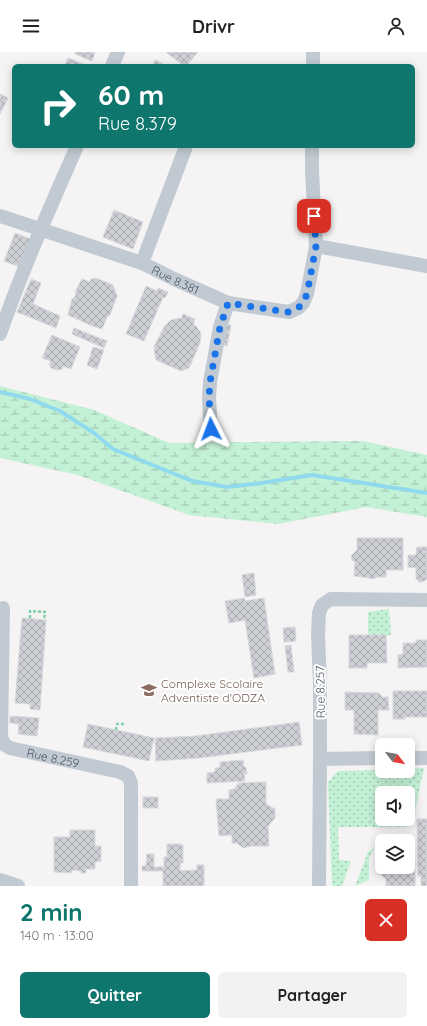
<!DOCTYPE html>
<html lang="fr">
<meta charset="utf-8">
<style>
body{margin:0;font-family:Quicksand,sans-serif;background:#f2f2f2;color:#222;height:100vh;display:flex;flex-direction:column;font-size:15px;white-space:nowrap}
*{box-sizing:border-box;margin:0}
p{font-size:13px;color:#767676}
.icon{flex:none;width:22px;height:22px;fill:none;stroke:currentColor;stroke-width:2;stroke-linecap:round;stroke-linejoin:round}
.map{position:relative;height:834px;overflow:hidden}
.drawer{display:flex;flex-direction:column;background:#fff;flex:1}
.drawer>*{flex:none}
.banner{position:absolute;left:12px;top:12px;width:403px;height:84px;border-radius:6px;box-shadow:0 2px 10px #0003;background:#0f766e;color:#fff;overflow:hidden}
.needle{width:26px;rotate:121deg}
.controls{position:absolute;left:375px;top:686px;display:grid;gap:8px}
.controls a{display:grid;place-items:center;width:40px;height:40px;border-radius:6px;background:#fff;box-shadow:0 2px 10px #0003;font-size:20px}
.pin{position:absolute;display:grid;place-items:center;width:34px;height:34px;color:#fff;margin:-17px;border-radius:8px;box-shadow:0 2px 6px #0006}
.me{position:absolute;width:44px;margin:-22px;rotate:357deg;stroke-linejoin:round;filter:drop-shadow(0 0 3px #0008)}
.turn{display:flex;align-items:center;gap:14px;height:84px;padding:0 20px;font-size:18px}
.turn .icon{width:52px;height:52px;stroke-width:2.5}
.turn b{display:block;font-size:28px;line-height:34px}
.round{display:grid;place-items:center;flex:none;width:42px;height:42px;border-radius:6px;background:#f2f2f2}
.headline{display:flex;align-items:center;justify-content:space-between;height:68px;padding:0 20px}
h1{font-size:24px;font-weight:800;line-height:30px;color:#0f766e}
.primary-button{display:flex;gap:8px;margin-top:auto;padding:8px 20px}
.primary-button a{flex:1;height:46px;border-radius:6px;background:#0f766e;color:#fff;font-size:16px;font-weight:800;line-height:46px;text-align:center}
.primary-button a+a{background:#f2f2f2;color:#222}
header{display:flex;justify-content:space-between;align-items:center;height:52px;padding:0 20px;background:#fff;font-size:18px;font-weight:800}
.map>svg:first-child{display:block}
.grass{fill:url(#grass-dots);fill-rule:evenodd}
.wetland{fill:url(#wetland-marsh)}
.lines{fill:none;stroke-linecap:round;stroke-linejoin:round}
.stream{stroke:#90daee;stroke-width:4}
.building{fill:url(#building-cross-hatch);stroke:#d7d9de}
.path{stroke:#7ad0a6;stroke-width:2.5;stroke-dasharray:3 2;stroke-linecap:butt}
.minor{stroke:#c1cad2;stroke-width:14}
.route{stroke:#1a73e8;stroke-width:7;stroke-dasharray:0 12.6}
.labels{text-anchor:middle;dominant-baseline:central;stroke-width:4;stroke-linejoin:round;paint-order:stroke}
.street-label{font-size:12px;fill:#4a5661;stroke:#fff}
.education-label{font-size:12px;fill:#785e54;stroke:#fff;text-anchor:start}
</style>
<header><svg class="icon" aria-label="menu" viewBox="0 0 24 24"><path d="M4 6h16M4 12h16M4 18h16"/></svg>Drivr<svg class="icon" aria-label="person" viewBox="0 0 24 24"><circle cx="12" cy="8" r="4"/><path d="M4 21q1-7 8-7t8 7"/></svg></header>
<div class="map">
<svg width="427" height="834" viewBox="0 0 427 834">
<defs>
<pattern id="grass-dots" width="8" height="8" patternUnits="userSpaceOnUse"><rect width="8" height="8" fill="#c3f1d5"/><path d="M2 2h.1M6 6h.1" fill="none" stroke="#a0c6b0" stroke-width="1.8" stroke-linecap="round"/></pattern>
<pattern id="wetland-marsh" width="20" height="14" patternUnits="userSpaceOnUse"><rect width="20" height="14" fill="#c3f1d5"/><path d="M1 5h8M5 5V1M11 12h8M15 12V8" fill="none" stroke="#a0c6b0"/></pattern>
<pattern id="building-cross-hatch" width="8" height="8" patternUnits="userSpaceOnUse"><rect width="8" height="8" fill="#cdcfd5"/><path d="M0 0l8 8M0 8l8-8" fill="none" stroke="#a8abb0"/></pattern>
</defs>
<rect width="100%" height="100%" fill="#f5f3f3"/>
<g class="grass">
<polygon points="389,557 391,583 375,585 372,583 368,583 368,560"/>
<path d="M 424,716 L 414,764 L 406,775 L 338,775 L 339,808 L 351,809 L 342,834 L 332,834 L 328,730 L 338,719 L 382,718 L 382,719 L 408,719 L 408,717 ZM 382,741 L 408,741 L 408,767 L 382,767 Z"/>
<polygon points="375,795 370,804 369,808 369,828 355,834 368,800"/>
</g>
<polygon class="wetland" points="0,334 94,358 169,391 363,389 427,403 427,465 366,455 278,472 189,463 78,423 0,406"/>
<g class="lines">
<polyline class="stream" points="0,340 30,347 60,359 94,381 113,397 192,429 227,435 262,431 312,423 427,441"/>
</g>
<g class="building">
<polygon points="75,0 95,0 92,9 75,2"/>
<polygon points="166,0 198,0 186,14 184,14"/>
<polygon points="68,6 88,14 65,14"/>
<polygon points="155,8 163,12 162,14 153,14"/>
<polygon points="0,42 8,46 0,62"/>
<polygon points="114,158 143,170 133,197 103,185"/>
<polygon points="15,181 33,188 23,216 4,209"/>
<polygon points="96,226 113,233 117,244 110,263 107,265 102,277 89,273 88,272 68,263 72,247 74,246 76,243 75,240 82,227 90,230 91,227"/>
<polygon points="31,227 41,231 33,252 60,264 56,276 17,260"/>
<polygon points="146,234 157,239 158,236 168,240 165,246 163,245 144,289 126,282"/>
<polygon points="183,262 195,267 193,273 196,274 201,281 200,291 189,316 181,319 156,308 154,295 164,275 171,268 179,266 181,267"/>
<polygon points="222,271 231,273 227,294 218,292"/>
<polygon points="74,276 107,289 104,296 72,282"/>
<polygon points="52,283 80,295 71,317 63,314 62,317 57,318 51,316 49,312 51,309 42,306"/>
<polygon points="93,295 104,298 97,317 87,313"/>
<polygon points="357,486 403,486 403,518 386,518 386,525 377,525 373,527 363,525 354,524 355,510 352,508 351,504 357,498"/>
<polygon points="417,495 427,495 427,527 422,530 419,530 416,526 416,516 408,515 408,503 416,503"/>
<polygon points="254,521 256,543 245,545 242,523"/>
<polygon points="244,546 245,549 264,546 275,622 254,626 245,568 229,571 225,549"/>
<polygon points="22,566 46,568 40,658 30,657 30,652 15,651"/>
<polygon points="295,575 296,589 284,590 283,576"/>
<polygon points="349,583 386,583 387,611 367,611 367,616 349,616"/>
<polygon points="416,588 427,588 427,615 398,616 398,603 403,602 403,591 416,591"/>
<polygon points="291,593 294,620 288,620 285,594"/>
<polygon points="393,639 427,639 427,665 405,665 405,667 393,667"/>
<polygon points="345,640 379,641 382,645 388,645 389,658 378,658 378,683 354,682 354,658 345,658"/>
<polygon points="10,664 39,666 37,684 18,682 19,672 10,671"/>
<polygon points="299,670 302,693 199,706 156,709 155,686 196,684"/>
<polygon points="88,672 154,686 149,709 83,695"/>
<polygon points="243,708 244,715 246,715 247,722 244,722 245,729 207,731 207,721 215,720 215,716 220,716 220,710"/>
<polygon points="266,730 266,752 275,757 275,766 268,774 269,794 251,794 243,796 237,791 232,791 232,783 219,784 216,747 229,747 229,738 234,737 239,731"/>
<rect x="143" y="745" width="15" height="11"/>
<polygon points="417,767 427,767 427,834 421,834 421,824 418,824"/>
<polygon points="70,778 95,778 95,794 101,794 101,809 95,810 95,817 86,817 86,821 81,821 81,819 72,818 72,821 54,820 54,785 70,785"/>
<polygon points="167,792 181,792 180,793 183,793 183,811 180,811 180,819 197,818 197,813 204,813 204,834 163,834 163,819 142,819 142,814 146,814 147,802 154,802 154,815 164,815 164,805 167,805"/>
<polygon points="382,798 382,815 408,815 408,809 415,809 415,834 386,834 386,827 380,822 378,821 379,816 376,811 376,805 379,800"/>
</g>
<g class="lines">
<g class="path">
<polyline points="30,566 30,559 45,560 44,568"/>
<polyline points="116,678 117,672 126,672"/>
</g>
<g class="minor">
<polyline points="112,14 118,0"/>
<polyline points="313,14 313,0"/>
<path id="s1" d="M 0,164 L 142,211 L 174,227 L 228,251 L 220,275 L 210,330 L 209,346 L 211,377"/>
<polyline points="316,194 427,214"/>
<polyline points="142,211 185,97"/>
<polyline points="228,251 289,260 298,256 303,251 307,242 316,194 312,119 312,94"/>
<path d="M 0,282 C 22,218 50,156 77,94"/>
<path id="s2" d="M 3,556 L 1,686 L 5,693 L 10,696 L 120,720 L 128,724 L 131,731 L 131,834"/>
<polyline points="408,706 427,706"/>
<polyline points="320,707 382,706"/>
<polyline points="0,828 18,834"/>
<polyline points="319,834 320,707 320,632 318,582 319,561 322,553 331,547 427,548"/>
</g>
</g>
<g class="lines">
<polyline class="route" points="211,377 209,346 210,330 220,275 228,251 288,260 298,256 303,251 307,242 316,194 314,164"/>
</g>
<defs>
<symbol id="school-bare" viewBox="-9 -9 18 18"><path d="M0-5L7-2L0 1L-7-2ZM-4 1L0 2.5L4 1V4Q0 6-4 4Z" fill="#8d6e63" stroke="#fff" stroke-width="2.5" paint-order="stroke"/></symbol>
</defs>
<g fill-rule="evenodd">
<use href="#school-bare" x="138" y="627" width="22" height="22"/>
</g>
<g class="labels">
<g class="street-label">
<text stroke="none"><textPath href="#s1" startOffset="187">Rue 8.381</textPath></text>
<text transform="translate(320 640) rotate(-91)">Rue 8.257</text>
<text stroke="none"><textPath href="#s2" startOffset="188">Rue 8.259</textPath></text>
</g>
<g class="education-label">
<text x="161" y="631">Complexe Scolaire<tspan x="161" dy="14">Adventiste d'ODZA</tspan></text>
</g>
</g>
</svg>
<div class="controls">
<a><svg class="needle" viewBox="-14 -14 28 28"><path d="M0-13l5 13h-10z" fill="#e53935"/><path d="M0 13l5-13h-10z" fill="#767676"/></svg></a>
<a><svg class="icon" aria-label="sound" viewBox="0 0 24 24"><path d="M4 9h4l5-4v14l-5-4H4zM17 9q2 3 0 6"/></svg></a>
<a><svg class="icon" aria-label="layers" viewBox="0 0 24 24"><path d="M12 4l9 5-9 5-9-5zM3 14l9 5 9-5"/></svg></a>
</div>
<div class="pin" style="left:314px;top:164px;background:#d93025"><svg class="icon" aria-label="arrive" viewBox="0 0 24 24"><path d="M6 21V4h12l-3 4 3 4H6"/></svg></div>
<svg class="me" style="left:211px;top:377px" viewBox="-20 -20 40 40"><path d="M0-17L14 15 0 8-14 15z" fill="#1a73e8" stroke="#fff" stroke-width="4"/></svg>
<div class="banner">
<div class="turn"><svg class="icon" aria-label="right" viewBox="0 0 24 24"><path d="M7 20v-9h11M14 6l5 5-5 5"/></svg><div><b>60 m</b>Rue 8.379</div></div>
</div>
</div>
<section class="drawer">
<div class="headline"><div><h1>2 min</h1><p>140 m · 13:00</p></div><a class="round" style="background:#d93025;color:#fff"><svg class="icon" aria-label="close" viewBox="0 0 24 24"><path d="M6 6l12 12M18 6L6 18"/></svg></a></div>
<div class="primary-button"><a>Quitter</a><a>Partager</a></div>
</section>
